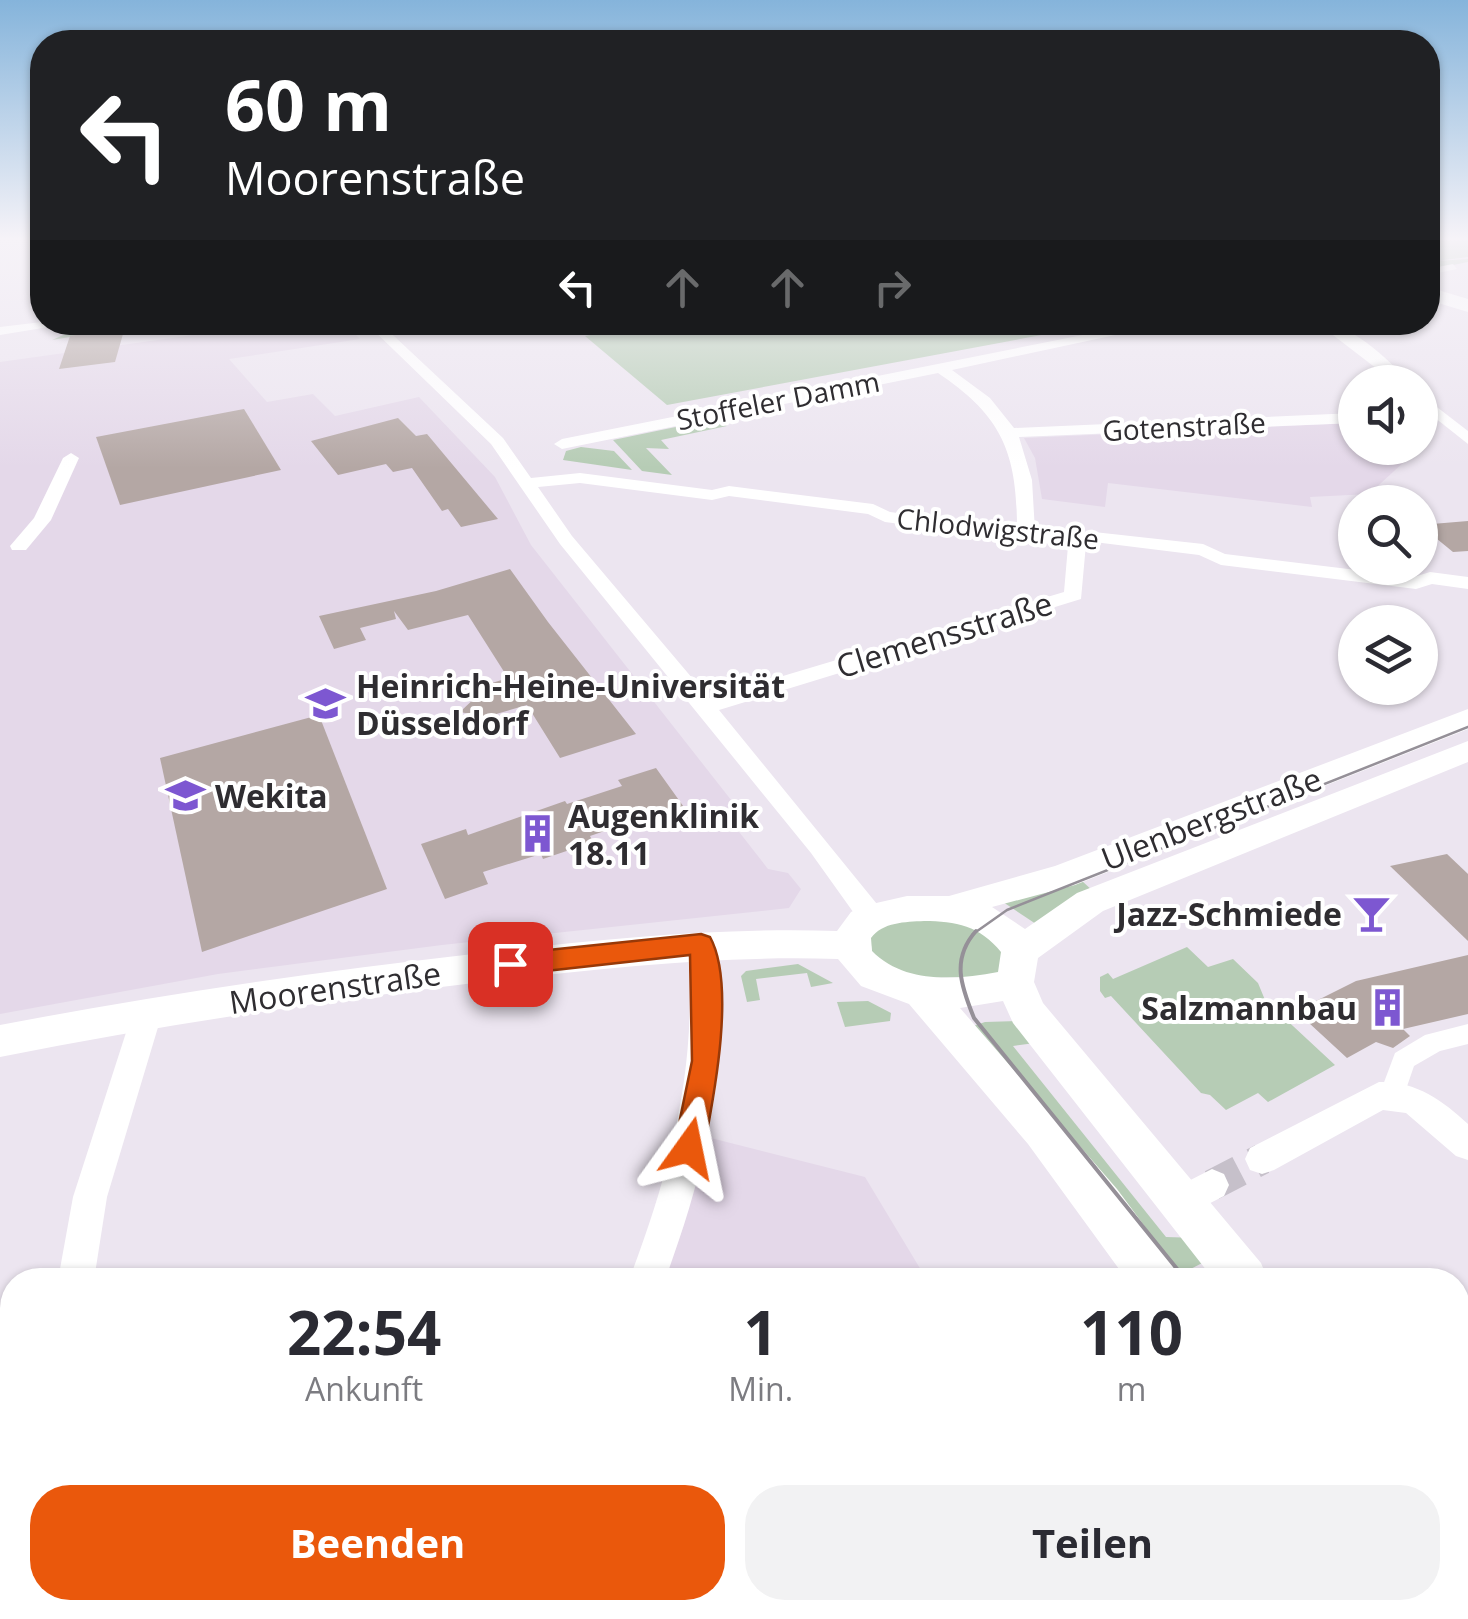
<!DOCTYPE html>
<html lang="de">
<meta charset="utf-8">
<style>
body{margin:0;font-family:"Open Sans",sans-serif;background:#f2f2f3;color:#2b2b33;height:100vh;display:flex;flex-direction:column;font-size:38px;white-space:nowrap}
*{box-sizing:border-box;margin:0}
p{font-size:32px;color:#7c7c81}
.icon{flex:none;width:55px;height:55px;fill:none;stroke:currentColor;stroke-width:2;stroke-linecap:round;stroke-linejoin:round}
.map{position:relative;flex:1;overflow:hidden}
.sheet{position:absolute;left:0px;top:1268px;width:1470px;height:352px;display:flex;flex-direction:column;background:#fff;border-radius:40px 40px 0 0;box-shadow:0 2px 8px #0004}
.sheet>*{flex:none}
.hud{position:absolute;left:30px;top:30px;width:1410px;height:305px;border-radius:40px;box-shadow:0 2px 8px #0004;background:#202124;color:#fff;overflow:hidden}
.tools{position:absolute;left:1338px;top:365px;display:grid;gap:20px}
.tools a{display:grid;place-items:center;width:100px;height:100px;border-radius:50%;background:#fff;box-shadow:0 2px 8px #0004;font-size:50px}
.pin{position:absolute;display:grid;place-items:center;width:85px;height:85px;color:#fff;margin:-42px;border-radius:20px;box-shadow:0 5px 15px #0006}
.me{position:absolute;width:110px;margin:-55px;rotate:12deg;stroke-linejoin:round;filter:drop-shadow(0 0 8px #0008)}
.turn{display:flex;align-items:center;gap:35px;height:210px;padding:0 30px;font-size:45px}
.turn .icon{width:130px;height:130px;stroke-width:2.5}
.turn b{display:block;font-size:70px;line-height:85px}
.lanes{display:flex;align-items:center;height:95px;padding:0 30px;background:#0003;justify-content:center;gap:50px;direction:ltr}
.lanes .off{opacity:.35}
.eta{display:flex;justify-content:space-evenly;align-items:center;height:170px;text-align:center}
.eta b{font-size:60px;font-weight:700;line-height:70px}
.cta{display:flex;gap:20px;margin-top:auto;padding:20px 30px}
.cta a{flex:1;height:115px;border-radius:40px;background:#ea580c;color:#fff;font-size:40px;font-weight:700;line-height:115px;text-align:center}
.cta a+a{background:#f2f2f3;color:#2b2b33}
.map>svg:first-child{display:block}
.built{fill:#e4d8e9}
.green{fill:#b6ccb5}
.building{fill:#b4a7a4}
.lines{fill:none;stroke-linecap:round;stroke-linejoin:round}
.minor-tunnel{stroke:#c6c0ca;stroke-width:31;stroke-dasharray:31 16;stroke-linecap:butt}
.pedestrian{fill:#fff;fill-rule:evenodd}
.minor{fill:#fff;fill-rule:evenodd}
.tertiary{fill:#fff;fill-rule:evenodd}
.trunk{fill:#fff;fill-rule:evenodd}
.tram-far1{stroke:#959098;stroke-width:2.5}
.tram{stroke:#959098;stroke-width:4}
.route{fill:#ea580c;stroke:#983908;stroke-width:2.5}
.labels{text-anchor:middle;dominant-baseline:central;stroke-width:8;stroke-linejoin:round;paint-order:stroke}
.far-street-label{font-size:28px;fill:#2f2d31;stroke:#fff}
.street-label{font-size:32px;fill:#2f2d31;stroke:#fff}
.poi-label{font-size:32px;font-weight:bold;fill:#2f2d31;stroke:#fff;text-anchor:start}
</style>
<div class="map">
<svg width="1468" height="1619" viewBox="0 0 1468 1619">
<rect width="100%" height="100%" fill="#ece5f0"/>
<g class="built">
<polygon points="280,323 344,323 360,339 229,359 267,402 313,394 335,416 419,397 495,477 531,545 735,805 729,819 768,869 788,873 801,889 789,908 442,945 218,974 0,1014 0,362"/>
<polygon points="1354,423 1355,448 1385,448 1404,462 1369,494 1310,497 1312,507 1108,483 1105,507 1042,499 1035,458 1024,438"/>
<polygon points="703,1136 865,1177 927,1280 662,1280"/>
<polygon points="806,1608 1124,1608 1131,1619 804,1619"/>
</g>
<g class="green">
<polygon points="1428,241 1468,241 1468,257 1436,261 1468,259 1468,262 1438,268 1430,265"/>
<polygon points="663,322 1106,322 1106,323 667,405 585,336"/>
<polygon points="91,323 193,323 192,328 126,335 127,325 96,328 94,333 52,340"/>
<polygon points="719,418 727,426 661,440 669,449 646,448 672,475 642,471 613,440"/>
<polygon points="581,447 614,451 632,470 563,460 566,451"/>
<polygon points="1081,880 1094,892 1042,928 997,898"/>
<polygon points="893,919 971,922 1008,956 997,977 908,978 874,962 869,934"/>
<polygon points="1187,947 1208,967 1233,959 1258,983 1265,1000 1335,1065 1268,1102 1258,1093 1226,1110 1210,1095 1201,1093 1111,996 1105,998 1100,991 1100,977 1108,973 1113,979"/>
<polygon points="798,964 833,983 811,987 807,973 756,979 760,1000 747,1002 741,976 746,971"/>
<polygon points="868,1001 891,1013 890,1021 845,1027 837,1002"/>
<polygon points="1020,1021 1035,1043 1013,1046 1166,1237 1198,1238 1214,1257 1173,1278 967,1028 985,1022"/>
</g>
<g class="building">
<polygon points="125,327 115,362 59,369 70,336"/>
<polygon points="244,409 281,470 120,505 96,437"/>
<polygon points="398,418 416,436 427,434 498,519 461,527 448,509 442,511 412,468 393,472 386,464 338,475 311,441"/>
<polygon points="1468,521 1468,551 1453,552 1420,525"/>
<polygon points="510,569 548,622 636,734 560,758 527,705 486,717 460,712 479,694 476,688 508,678 468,615 408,630 394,611 396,619 360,628 366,640 334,649 319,616 436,591"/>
<polygon points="319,715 387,889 202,952 160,758"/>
<polygon points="656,768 691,817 651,830 643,818 590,836 593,842 543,859 541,854 483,872 488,884 445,899 421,844 466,829 468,835 565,801 567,804 622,786 618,780"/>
<polygon points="1447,854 1468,874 1468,941 1390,866"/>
<polygon points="1468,955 1468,1014 1403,1029 1410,1036 1393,1048 1376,1042 1347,1058 1296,1011 1356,981"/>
</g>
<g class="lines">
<polyline class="minor-tunnel" points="1212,1185 1262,1159"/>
<polygon class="pedestrian" points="1468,1024 1468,1044 1440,1051 1414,1066 1402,1101 1393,1104 1384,1101 1380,1093 1395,1053 1425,1035"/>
<g class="minor">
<polygon points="1453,264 1457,269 1428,275 1428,269"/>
<polygon points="42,322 79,322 0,335 0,327"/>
<path d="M 365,322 L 379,322 L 503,438 L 531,478 L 580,473 L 712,490 L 729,486 L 873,504 L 890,512 L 1017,529 C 1017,452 1002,416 938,373 L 562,449 L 554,444 L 562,439 L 1148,322 L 1176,322 L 952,370 L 990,398 L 1014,428 L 1355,413 L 1355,423 L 1019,437 L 1032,480 L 1035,531 L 1077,536 L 1094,532 L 1203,544 L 1225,554 L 1414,577 L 1430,572 L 1468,577 L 1468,589 L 1432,584 L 1416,589 L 1221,565 L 1199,555 L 1094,542 L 1086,544 L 1081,599 L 719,710 L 881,909 L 885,916 L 881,923 L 861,923 L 811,853 L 560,544 L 491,444 ZM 580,483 L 712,500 L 729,496 L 868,514 L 885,522 L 1068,546 L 1064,592 L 709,698 L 572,536 L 538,487 Z"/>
<path d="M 1316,322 C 1350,322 1387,358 1409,382 L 1394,382 Z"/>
<polygon points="1420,394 1468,431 1468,444 1420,406"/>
<polygon points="71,453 79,458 51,520 26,550 12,550 10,546 34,518 63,458"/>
<path d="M 701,933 L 711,936 C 720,953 720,979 721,998 C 723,1096 699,1188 665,1280 L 629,1280 C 671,1170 699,1062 687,944 L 691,936 Z"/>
<polygon points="147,1002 158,1005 162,1014 107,1197 94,1280 58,1280 73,1197 132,1014 136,1005"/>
<path d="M 1379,1082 C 1416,1081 1442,1100 1468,1124 L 1468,1160 L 1456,1156 L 1406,1113 L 1383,1110 L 1274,1170 L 1262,1174 L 1250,1170 L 1245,1159 L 1250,1148 Z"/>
<polygon points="1212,1169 1224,1174 1229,1185 1224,1196 1181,1218 1169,1213 1164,1202 1169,1191"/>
<polygon points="12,1472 12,1517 0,1522 0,1477"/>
<polygon points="76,1608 120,1608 122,1619 76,1619"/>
<polygon points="468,1608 515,1608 511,1619 463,1619"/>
</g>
<g class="tertiary">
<path d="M 1468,709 L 1468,729 L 1075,885 L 992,907 L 1025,929 L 1077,893 L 1468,741 L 1468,762 L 1103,911 L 1038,958 L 1034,982 L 1043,1003 L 1261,1263 L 1268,1280 L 1214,1280 L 1013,1023 L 1003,1001 L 960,1008 L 1117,1189 L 1172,1263 L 1179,1280 L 1127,1280 L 1028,1144 L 909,1004 L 861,986 L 838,959 C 716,955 595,969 474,983 C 315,1002 157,1026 0,1057 L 0,1025 C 157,995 315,972 473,954 C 594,940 715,927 837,931 L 851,912 L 863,906 L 907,896 L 949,896 L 1055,866 ZM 924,921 C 956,921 980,926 1001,952 L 998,972 C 955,980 905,984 872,951 L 871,938 C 883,922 905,922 924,921 Z"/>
<polygon points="1458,1585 1468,1594 1468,1619 1417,1619 1413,1608 1458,1608"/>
</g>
<polygon class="trunk" points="1428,287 1468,299 1468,312 1428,300"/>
<polyline class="tram-far1" points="973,934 1007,910 1468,727"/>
<g class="tram">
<path d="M 976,931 C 951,959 961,986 974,1018 L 1186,1280"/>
<polyline points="1428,1608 1438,1619"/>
</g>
</g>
<linearGradient id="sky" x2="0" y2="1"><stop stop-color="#85b4db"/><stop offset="0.51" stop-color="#f6f3f8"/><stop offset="1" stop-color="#f6f3f8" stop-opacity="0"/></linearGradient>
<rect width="1468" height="468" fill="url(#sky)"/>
<path class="route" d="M 701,934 L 710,937 C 736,984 714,1096 704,1148 L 700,1158 L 689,1162 L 678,1158 L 674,1148 L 692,1061 L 690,955 L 510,975 L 500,972 L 497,964 L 500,957 L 510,954 Z"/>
<defs>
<symbol id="university-bare" viewBox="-9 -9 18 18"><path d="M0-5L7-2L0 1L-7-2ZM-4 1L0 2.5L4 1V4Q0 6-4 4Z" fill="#7d57d1" stroke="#fff" stroke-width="2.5" paint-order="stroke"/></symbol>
<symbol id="school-bare" viewBox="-9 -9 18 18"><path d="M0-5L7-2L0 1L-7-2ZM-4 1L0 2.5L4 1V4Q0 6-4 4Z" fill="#7d57d1" stroke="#fff" stroke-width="2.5" paint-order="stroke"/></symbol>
<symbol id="building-bare" viewBox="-9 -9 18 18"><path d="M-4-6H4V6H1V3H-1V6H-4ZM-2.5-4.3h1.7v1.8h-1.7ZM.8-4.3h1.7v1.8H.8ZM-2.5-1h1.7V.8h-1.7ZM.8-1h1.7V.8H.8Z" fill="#7d57d1" stroke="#fff" stroke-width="2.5" paint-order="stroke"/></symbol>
<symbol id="bar-bare" viewBox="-9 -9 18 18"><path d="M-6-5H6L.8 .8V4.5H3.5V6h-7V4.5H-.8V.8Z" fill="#7d57d1" stroke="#fff" stroke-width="2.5" paint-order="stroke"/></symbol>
</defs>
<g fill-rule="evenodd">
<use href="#university-bare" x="298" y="676" width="55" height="55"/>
<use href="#school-bare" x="158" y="768" width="55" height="55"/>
<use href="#building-bare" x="510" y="806" width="55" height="55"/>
<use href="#bar-bare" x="1344" y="886" width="55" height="55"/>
<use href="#building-bare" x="1360" y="980" width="55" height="55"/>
</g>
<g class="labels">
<g class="far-street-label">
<text transform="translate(778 400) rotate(-11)">Stoffeler Damm</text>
<text transform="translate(1184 426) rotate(-3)">Gotenstraße</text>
<text transform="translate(998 528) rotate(6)">Chlodwigstraße</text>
</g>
<g class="street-label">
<text transform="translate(944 634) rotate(-17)">Clemensstraße</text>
<text transform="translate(1211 818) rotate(-21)">Ulenbergstraße</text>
<text transform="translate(335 987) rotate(-8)">Moorenstraße</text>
</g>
<g class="poi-label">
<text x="356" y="685">Heinrich-Heine-Universität<tspan x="356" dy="37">Düsseldorf</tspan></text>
<text x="215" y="795">Wekita</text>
<text x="568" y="815">Augenklinik<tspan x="568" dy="37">18.11</tspan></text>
<text x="1342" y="913" text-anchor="end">Jazz-Schmiede</text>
<text x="1357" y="1007" text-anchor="end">Salzmannbau</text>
</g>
</g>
</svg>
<div class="tools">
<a><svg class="icon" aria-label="sound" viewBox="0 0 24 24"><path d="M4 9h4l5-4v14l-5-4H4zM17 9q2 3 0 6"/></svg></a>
<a><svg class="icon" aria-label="search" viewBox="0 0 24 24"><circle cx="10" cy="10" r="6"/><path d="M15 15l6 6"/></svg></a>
<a><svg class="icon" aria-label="layers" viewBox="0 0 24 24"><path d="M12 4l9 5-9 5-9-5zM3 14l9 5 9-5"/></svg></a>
</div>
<div class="pin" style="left:510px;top:964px;background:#d93025"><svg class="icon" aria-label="arrive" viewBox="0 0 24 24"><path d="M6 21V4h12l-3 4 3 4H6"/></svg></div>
<svg class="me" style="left:689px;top:1148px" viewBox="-20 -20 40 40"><path d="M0-17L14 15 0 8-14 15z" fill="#ea580c" stroke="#fff" stroke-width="4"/></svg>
<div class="hud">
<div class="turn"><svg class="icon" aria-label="left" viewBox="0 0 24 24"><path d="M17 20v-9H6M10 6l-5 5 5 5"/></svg><div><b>60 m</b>Moorenstraße</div></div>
<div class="lanes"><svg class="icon" aria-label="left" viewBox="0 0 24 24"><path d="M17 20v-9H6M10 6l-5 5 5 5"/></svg><svg class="icon off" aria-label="ahead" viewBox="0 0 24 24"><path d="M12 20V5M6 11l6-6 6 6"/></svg><svg class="icon off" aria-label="ahead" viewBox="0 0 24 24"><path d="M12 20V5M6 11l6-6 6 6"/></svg><svg class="icon off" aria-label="right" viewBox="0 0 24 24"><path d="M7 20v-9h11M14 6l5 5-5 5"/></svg></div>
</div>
<section class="sheet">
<div class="eta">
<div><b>22:54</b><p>Ankunft</p></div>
<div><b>1</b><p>Min.</p></div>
<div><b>110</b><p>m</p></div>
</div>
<div class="cta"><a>Beenden</a><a>Teilen</a></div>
</section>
</div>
